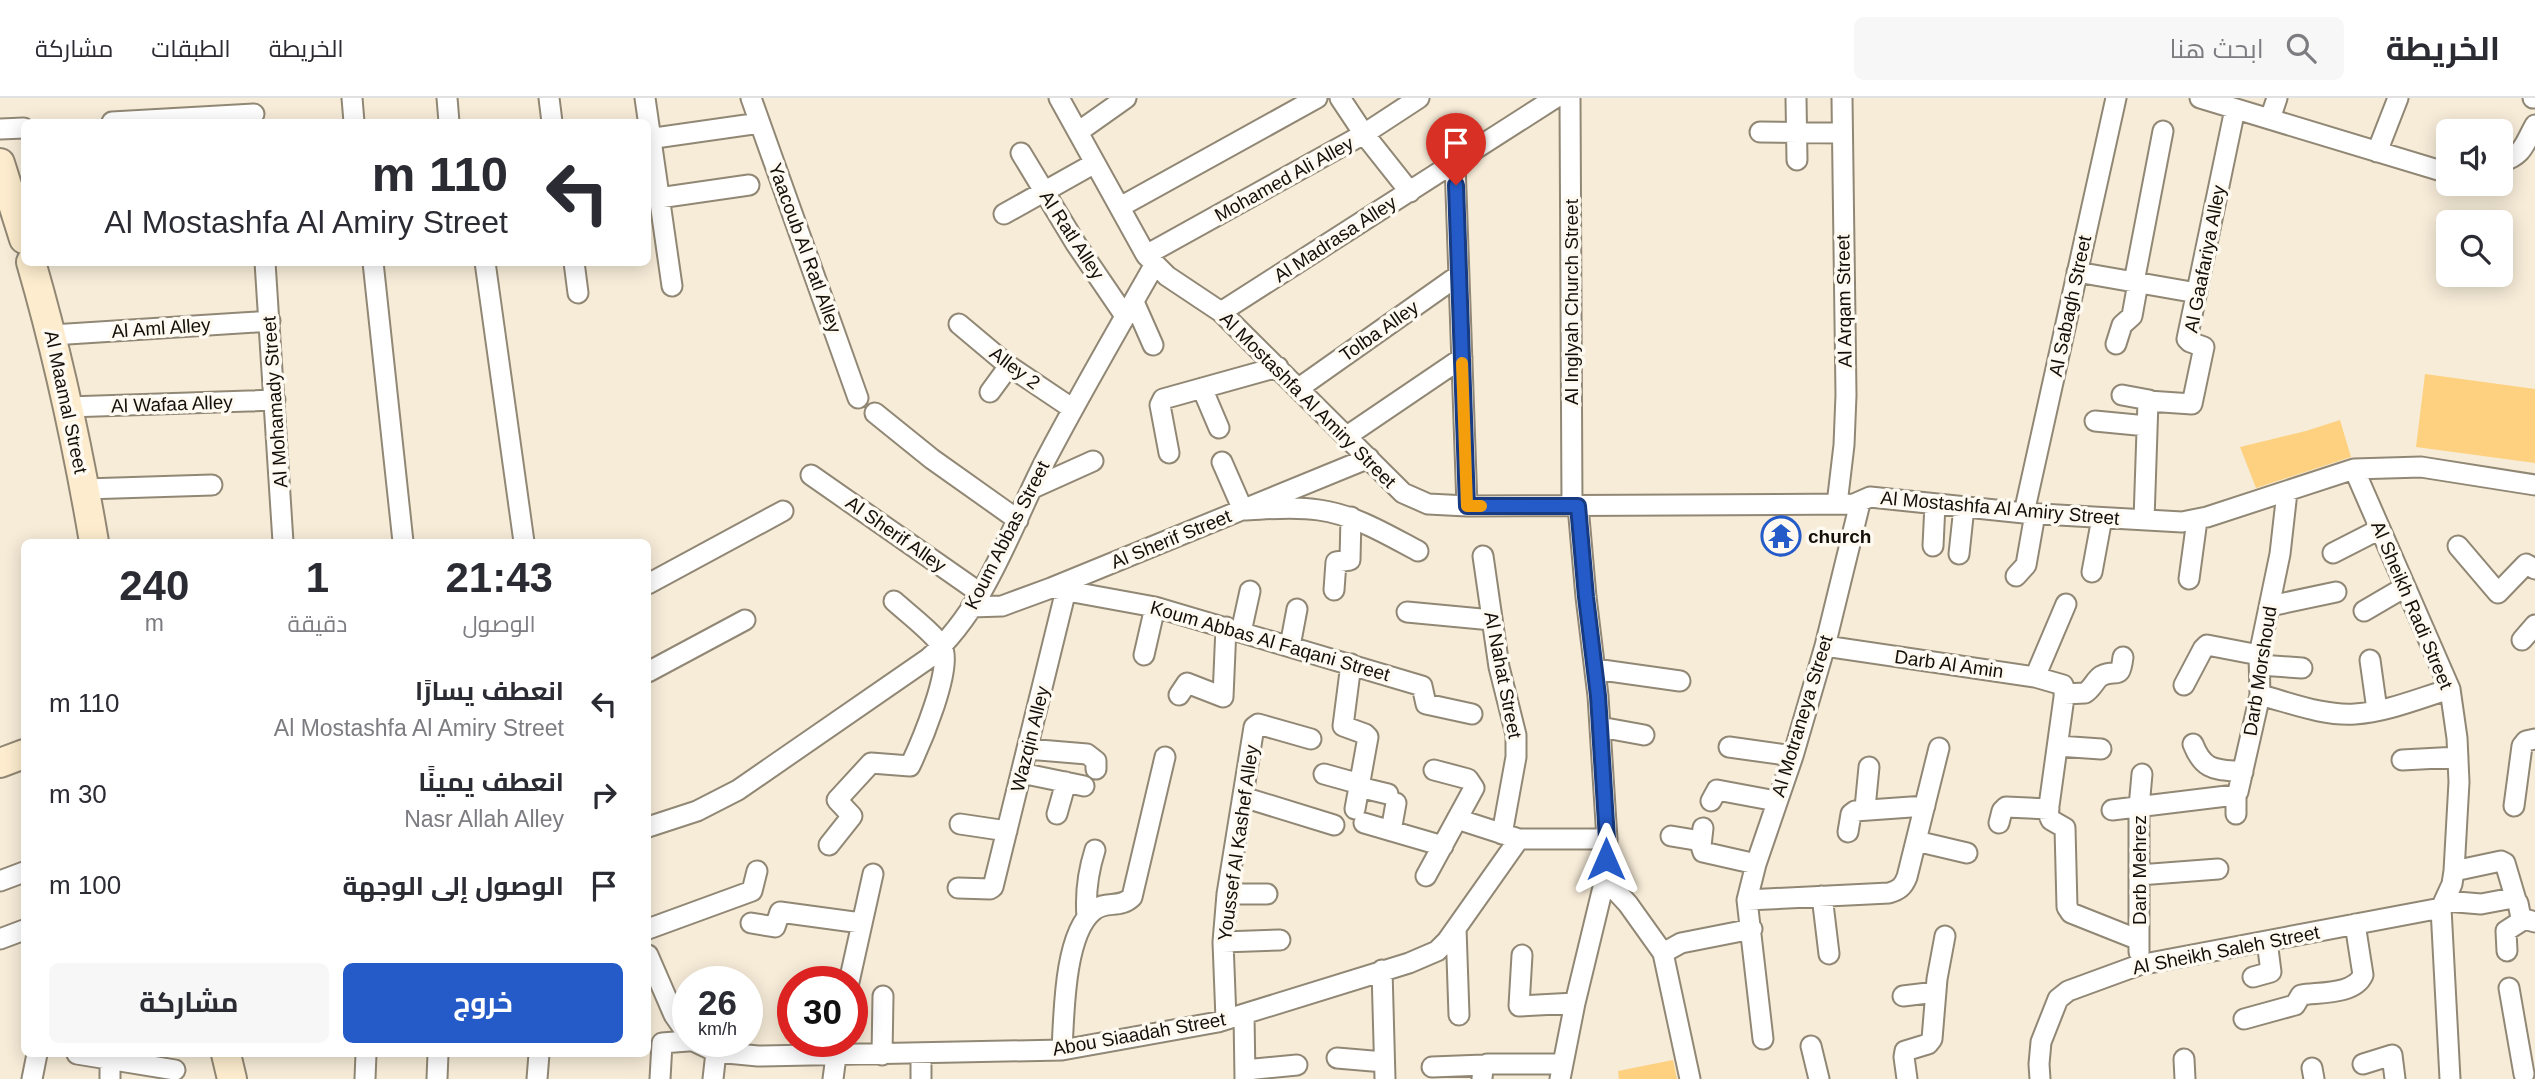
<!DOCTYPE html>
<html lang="ar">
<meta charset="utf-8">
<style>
:root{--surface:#fff;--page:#f7f7f7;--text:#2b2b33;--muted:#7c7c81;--line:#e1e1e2;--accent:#245bc8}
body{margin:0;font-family:Helvetica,Cairo,sans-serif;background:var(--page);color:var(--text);direction:rtl;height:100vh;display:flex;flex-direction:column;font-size:26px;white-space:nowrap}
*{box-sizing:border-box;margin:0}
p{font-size:23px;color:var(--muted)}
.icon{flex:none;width:38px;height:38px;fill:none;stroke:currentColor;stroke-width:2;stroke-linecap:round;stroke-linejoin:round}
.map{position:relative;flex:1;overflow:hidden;direction:ltr}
.panel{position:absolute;left:21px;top:441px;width:630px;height:518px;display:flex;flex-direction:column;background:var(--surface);border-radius:10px;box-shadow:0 4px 18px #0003;direction:rtl}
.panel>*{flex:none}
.banner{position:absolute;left:21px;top:21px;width:630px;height:147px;border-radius:10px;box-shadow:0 4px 18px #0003;direction:rtl;background:#fff;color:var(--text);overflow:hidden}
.tools{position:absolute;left:2436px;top:21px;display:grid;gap:14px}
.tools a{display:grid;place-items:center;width:77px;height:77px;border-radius:10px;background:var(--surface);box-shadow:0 4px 18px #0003;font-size:35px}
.speed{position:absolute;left:672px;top:868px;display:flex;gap:14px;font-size:35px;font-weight:700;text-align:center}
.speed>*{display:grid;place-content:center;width:91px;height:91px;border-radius:50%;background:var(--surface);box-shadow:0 4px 18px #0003;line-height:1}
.speed small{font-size:18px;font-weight:400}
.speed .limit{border:10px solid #d22;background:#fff;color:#111}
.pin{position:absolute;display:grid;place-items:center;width:60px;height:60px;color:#fff;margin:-72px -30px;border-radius:50% 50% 50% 0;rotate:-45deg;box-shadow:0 0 7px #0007}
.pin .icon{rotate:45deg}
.me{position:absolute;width:77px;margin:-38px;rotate:0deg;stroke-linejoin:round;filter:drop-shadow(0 0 5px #0008)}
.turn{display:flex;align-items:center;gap:24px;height:147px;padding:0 28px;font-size:32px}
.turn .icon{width:91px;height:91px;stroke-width:2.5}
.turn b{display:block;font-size:49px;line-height:60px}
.eta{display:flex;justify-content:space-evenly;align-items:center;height:119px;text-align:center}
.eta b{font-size:42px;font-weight:700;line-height:49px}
.button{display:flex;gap:14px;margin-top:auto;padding:14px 28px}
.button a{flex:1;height:80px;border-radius:10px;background:var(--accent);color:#fff;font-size:28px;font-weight:700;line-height:80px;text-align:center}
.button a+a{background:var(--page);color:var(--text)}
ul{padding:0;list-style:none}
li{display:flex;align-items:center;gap:21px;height:91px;padding:0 28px}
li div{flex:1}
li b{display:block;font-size:26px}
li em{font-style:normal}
header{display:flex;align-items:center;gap:42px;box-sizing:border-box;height:98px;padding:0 35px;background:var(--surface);border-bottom:2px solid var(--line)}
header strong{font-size:33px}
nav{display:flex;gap:38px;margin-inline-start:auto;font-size:24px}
.search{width:490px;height:63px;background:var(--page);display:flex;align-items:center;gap:18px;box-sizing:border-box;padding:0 24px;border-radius:10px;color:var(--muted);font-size:26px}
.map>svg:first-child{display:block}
.building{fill:#fdd180}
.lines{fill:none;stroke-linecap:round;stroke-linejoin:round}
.street-casing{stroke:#918775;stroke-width:23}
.secondary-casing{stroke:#918775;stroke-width:32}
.street{stroke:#fff;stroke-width:19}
.secondary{stroke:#fdedce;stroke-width:28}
.route-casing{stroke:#173b82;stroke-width:18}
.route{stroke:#245bc8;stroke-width:12}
.slow{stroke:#f59e0b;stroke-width:12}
.labels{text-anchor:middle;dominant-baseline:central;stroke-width:7;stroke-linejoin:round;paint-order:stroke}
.street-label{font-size:19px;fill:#141009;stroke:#fefaf2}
.poi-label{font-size:19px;font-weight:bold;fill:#141009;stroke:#fefaf2;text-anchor:start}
</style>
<header>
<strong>الخريطة</strong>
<div class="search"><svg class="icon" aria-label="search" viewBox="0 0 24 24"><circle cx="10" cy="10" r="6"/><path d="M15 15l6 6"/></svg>ابحث هنا</div>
<nav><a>الخريطة</a><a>الطبقات</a><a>مشاركة</a></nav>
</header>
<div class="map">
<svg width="2535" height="981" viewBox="0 0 2535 981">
<rect width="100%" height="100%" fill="#f7ecd8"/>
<!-- building -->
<path class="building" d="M2425 276 2535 291V365L2416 349Z
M2340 322 2351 359 2256 390 2240 349 2306 333Z
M1673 962 1677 981H1619L1618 973Z"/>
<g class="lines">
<!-- street casing -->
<g class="street-casing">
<path id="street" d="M352 0 354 24
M447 0 449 24
M549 0 552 24
M645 0 672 188
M751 0 858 300
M1059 0 1146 157 1167 178 1221 214 1403 395 1428 406 1467 408 1854 406 1870 399 2024 415 2182 424 2207 419 2354 371 2421 369 2535 387
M1340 0 1364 36 1410 94
M1570 0 1572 408
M1796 0 1797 62
M2200 0 2448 75
M2533 0H2535
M2270 21 2277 0
M112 24 254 16
M0 31 24 30
M1078 34 1126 0
M1760 34 1841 35
M648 41 760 25
M2377 54 2398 0
M1021 55 1076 146 1125 218
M2501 64C2524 57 2524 46 2535 27
M1455 65 1467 408
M659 100 749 87
M1120 109 1317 0
M1004 116 1095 65
M1146 157 1364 36 1419 0
M265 164 283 444
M373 164 403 444
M485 164 524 444
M574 164 578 195
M2077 174 2197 195
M2134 184 2163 33
M1134 204 1153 247
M1221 214 1555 0
M959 226 1009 268 1073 311
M52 237 270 223
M2116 246 2122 227 2132 218 2138 185
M1202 290 1219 330
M1299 290 1459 177
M990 294 1009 268
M2122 297 2149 302
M68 309 275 302
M875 315 932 361 1018 422
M2095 323 2147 328
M1347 338 1462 260
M1169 355 1160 307 1163 301 1278 269
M1222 364 1243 412C1268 411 1294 408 1319 412 1355 417 1386 436 1418 453
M2354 371 2450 591 2457 640 2459 684 2454 773 2452 786 2441 810 2450 981
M811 377 980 495
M1033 390 1093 363
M85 391 212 387
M1837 406 1844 347 1846 297 1842 0
M2024 415 2116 0
M2144 422 2148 303 2192 306 2204 249 2190 244 2187 241 2235 11
M1933 448 1935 406
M2458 448 2498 495 2526 466 2535 471
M2333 455 2380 431
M1959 456 1964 409
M1483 458 1499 569 1516 637V659L1502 736
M2092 474 2102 420
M2016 478 2026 467 2035 416
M2189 481 2197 422
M648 486 783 413
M1051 490 1155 509 1422 588 1426 606 1472 616
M1334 492 1336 464 1350 462 1351 419
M2270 508 2336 494
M971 509 1002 508 1051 490 1369 360
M2364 513 2405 489
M1407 514 1492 522
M1241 534 1250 493
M2522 542 2535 527
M1290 548 1297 511
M1825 548 2035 579 2063 587 2065 592 2048 715 2051 722 2065 730 2067 809 2071 815 2139 842
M1144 557 1155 509
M2370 562 2377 612
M1351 566 1343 628 1365 636 1368 639 1355 711
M2260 567 2302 570
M1595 571 1680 583
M648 574 745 522
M2035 579 2066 506
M2184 587 2203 551 2207 547 2259 557
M2064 596 2085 595C2092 591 2095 582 2101 578 2117 570 2120 584 2123 559
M1179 597 1187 585 1223 599 1226 529
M2260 597C2291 605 2323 618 2355 616 2387 614 2420 600 2450 591
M1600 629 1644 637
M2193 646C2204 674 2216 671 2243 674
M2058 648 2101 651
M1729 649 1793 658
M1027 651 1087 656 1096 663V671
M2402 662 2458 659
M1021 675 1084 688
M1324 676 1360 686
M1359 689 1388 696
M2236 696V716
M1243 699 1334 727
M1711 703 1717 692 1776 703
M2514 708 2522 648 2526 643 2535 641
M1865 710 1869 669
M2112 712 2235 697 2238 694 2260 597 2259 557 2280 456 2287 394
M1057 716 1066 684
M1457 721 1519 741H1607
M1364 725 1443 748
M1999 725 2002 713 2006 709 2049 711
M960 726 1007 733
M648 729 697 713 738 692 929 560C986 510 1011 429 1045 363 1080 296 1118 231 1155 166
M1703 730 1701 748 1703 754 1756 766
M1391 733 1396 705
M1848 734 1851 716 1855 713 1925 708
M1671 738 1701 743
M1916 743 1967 755
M829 747 852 718 837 702 871 665 910 668C920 647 954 568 942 549 935 536 906 514 894 503
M2454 773 2501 763 2505 765 2516 802
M2139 777 2218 771
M1426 778 1474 690 1468 681 1434 672
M1605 781 1628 806 1663 855 1690 981
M0 783 24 774
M958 790 990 791 993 789 1066 492
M1227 796H1267
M1822 798 1829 856
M1747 802 1889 795C1899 792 1903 789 1907 779L1939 650
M2445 803 2481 806 2513 800 2518 805 2521 820 2535 824
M1087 819C1085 795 1088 774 1095 752
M751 825 775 829 780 814 861 825
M1456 830 1459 917
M648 831 752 793 757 773
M0 841 24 832
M1223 844 1280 842
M2507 853 2506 833 2523 822
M2139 854V709L2142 676
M1663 855 1681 845 1752 831
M648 857 674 917 688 937
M1522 857 1519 908 1575 905
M1382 872 1385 981
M2253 879 2271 874 2267 843
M849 884 873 776
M2509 890 2524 976
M1903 898 1936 894
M1244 916 1245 981
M1226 921 1223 844 1227 796 1254 629 1258 626 1311 641
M2244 921 2295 907 2301 897C2319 894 2354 897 2363 877L2355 826
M1763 941 1747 802 1756 766 1793 658 1825 548 1860 405
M693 943 716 954 758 958 1062 952 1218 924 1409 865 1437 853 1447 843 1519 741
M1811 948 1819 981
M1062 952C1064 917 1064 837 1093 813 1105 802 1120 811 1132 799L1165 659
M77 956 175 972
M882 957 883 898
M1337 960 1384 964
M2184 961 2185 981
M2363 966 2392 957 2395 981
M1432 969 1484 967
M2312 970 2314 981
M1245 972 1297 967
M32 981 37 956
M110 981V961
M365 981 366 956
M437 981 438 956
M537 981 539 956
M660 981 662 945 688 943
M713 981 716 954
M833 981 838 943
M921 981V956
M1482 981 1483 969 1487 966H1563
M1560 981 1575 905 1605 781 1607 741 1598 598 1586 499 1578 408
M1907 981 1904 959 1905 953 1928 946 1932 941 1937 881 1945 838
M2040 981 2039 966 2041 944 2058 901 2068 893 2139 867 2441 810"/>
</g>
<!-- secondary casing -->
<g class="secondary-casing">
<path id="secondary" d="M0 65 24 141
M31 164C58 257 78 350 94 444
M0 665 24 656
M226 956 232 981"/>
</g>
<!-- street -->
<use href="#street" class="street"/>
<!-- secondary -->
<use href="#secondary" class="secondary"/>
</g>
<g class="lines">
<!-- route casing -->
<g class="route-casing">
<path id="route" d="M1456 87 1467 408H1578L1586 499 1598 598 1607 741 1606 761"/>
</g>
<!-- route -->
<use href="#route" class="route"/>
<!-- slow -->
<path class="slow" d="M1462 265 1467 408H1481"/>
</g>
<!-- icons -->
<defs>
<g id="temple-ring" transform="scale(2.0125)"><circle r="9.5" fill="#fefaf2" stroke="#245bc8" stroke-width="1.5"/><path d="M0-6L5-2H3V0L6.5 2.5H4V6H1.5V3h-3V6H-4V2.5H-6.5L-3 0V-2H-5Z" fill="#245bc8"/></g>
</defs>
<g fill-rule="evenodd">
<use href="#temple-ring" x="1781" y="438"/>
</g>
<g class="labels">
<!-- street labels -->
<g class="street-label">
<text transform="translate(1284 81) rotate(-29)">Mohamed Ali Alley</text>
<text transform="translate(1072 137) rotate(57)">Al Ratl Alley</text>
<text transform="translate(1335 141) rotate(-33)">Al Madrasa Alley</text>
<text transform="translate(805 150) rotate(70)">Yaacoub Al Ratl Alley</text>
<text transform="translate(2205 161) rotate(-79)">Al Gaafariya Alley</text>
<text transform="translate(1844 203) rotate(-91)">Al Arqam Street</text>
<text transform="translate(1571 204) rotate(-90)">Al Inglyah Church Street</text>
<text transform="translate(2070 208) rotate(-78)">Al Sabagh Street</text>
<text transform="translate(161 230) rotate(-4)">Al Aml Alley</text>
<text transform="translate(1379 233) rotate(-35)">Tolba Alley</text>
<text transform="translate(1015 270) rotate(37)">Alley 2</text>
<text transform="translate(1308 302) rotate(45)">Al Mostashfa Al Amiry Street</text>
<text transform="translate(66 304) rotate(78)">Al Maamal Street</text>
<text transform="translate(275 304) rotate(-94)">Al Mohamady Street</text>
<text transform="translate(172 306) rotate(-2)">Al Wafaa Alley</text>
<text transform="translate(2000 410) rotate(5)">Al Mostashfa Al Amiry Street</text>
<text transform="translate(896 436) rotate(35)">Al Sherif Alley</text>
<text transform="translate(1007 437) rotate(-63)">Koum Abbas Street</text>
<text transform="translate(1171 441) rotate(-22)">Al Sherif Street</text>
<text transform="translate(2412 507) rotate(67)">Al Sheikh Radi Street</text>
<text transform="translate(1270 543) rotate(16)">Koum Abbas Al Faqani Street</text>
<text transform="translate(1949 566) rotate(8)">Darb Al Amin</text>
<text transform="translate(2260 573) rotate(-81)">Darb Morshoud</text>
<text transform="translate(1503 577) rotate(79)">Al Nahat Street</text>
<text transform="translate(1802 618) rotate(-73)">Al Motraneya Street</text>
<text transform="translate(1030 641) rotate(-76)">Wazqin Alley</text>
<text transform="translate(1238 745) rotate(-82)">Youssef Al Kashef Alley</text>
<text transform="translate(2139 772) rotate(-90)">Darb Mehrez</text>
<text transform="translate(2226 852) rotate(-11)">Al Sheikh Saleh Street</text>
<text transform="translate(1139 936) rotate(-10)">Abou Siaadah Street</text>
</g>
<!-- poi labels -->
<g class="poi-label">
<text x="1808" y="438">church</text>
</g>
</g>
</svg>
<div class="tools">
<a><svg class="icon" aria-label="sound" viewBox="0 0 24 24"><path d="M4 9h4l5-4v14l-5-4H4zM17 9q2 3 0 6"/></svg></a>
<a><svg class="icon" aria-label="search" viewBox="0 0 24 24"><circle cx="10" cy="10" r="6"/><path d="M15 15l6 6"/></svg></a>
</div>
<div class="speed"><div>26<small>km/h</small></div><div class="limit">30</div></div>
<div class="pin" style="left:1456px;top:87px;background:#d93025"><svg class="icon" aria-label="arrive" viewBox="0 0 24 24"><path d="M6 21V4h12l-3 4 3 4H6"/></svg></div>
<svg class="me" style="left:1606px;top:761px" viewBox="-20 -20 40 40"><path d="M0-17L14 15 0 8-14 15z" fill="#245bc8" stroke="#fff" stroke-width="4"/></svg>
<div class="banner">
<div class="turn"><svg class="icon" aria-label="left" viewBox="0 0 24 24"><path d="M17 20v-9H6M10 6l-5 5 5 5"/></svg><div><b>110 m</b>Al Mostashfa Al Amiry Street</div></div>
</div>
<section class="panel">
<div class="eta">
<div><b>21:43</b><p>الوصول</p></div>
<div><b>1</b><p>دقيقة</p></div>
<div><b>240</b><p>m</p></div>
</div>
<ul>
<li><svg class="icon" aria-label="left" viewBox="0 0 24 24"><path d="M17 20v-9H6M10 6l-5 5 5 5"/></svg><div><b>انعطف يسارًا</b><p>Al Mostashfa Al Amiry Street</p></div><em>110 m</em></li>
<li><svg class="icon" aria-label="right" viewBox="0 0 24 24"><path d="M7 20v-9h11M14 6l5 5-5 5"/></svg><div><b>انعطف يمينًا</b><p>Nasr Allah Alley</p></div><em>30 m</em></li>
<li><svg class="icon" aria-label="arrive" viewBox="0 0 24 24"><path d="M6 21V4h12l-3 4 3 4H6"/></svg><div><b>الوصول إلى الوجهة</b></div><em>100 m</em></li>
</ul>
<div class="button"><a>خروج</a><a>مشاركة</a></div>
</section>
</div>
